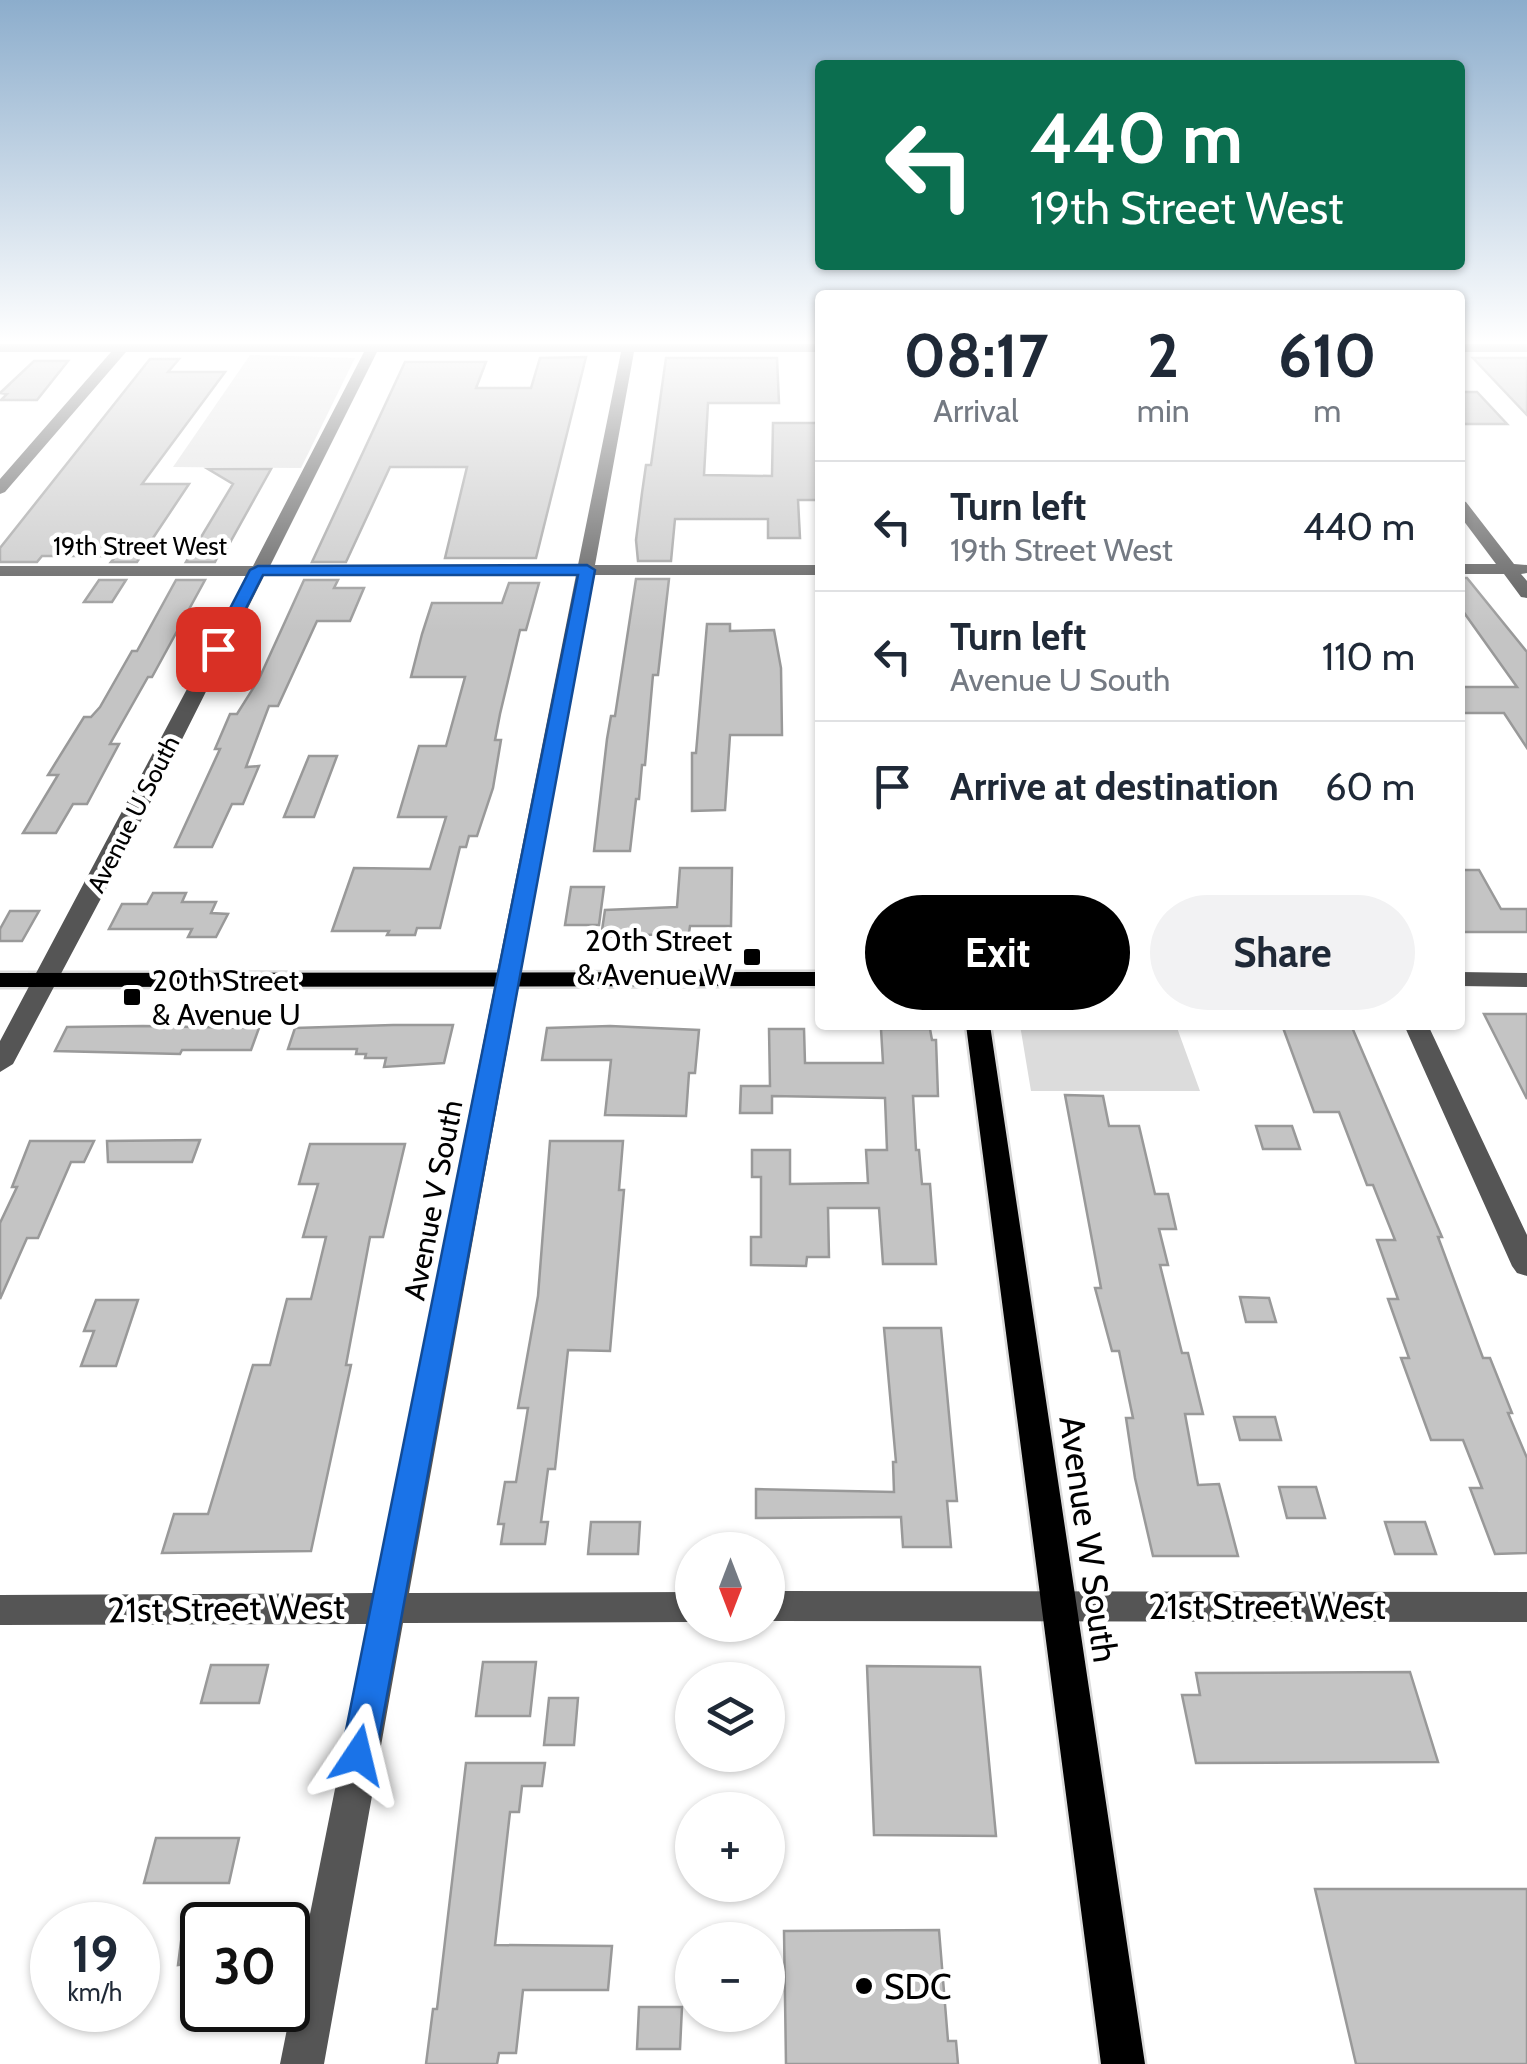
<!DOCTYPE html>
<meta charset="utf-8">
<style>
:root{--surface:#fff;--page:#f2f2f3;--text:#1f2937;--muted:#747a83;--line:#e0e1e3;--accent:#000}
body{margin:0;font-family:Cabin,sans-serif;background:var(--page);color:var(--text);height:100vh;display:flex;flex-direction:column;font-size:38px;white-space:nowrap}
*{box-sizing:border-box;margin:0}
p{font-size:32px;color:var(--muted)}
.icon{flex:none;width:55px;height:55px;fill:none;stroke:currentColor;stroke-width:2;stroke-linecap:round;stroke-linejoin:round}
.map{position:relative;flex:1;overflow:hidden}
.sheet{position:absolute;left:815px;top:290px;width:650px;height:740px;display:flex;flex-direction:column;background:var(--surface);border-radius:10px;box-shadow:0 2px 8px #0004}
.sheet>*{flex:none}
.banner{position:absolute;left:815px;top:60px;width:650px;height:210px;border-radius:10px;box-shadow:0 2px 8px #0004;background:#0b6e4f;color:#fff;overflow:hidden}
.needle{width:65px;rotate:180deg}
.controls{position:absolute;left:675px;top:1532px;display:grid;gap:20px}
.controls a{display:grid;place-items:center;width:110px;height:110px;border-radius:50%;background:var(--surface);box-shadow:0 2px 8px #0004;font-size:50px}
.speed{position:absolute;left:30px;top:1902px;display:flex;gap:20px;font-size:50px;font-weight:700;text-align:center}
.speed>*{display:grid;place-content:center;width:130px;height:130px;border-radius:50%;background:var(--surface);box-shadow:0 2px 8px #0004;line-height:1}
.speed small{font-size:25px;font-weight:400}
.speed .limit{border:5px solid #111;border-radius:15px;background:#fff;color:#111}
.pin{position:absolute;display:grid;place-items:center;width:85px;height:85px;color:#fff;margin:-42px;border-radius:20px;box-shadow:0 5px 15px #0006}
.me{position:absolute;width:110px;margin:-55px;rotate:10deg;stroke-linejoin:round;filter:drop-shadow(0 0 8px #0008)}
.turn{display:flex;align-items:center;gap:35px;height:210px;padding:0 50px;font-size:45px}
.turn .icon{width:130px;height:130px;stroke-width:2.5}
.turn b{display:block;font-size:70px;line-height:85px}
.eta{display:flex;justify-content:space-evenly;align-items:center;height:170px;text-align:center}
.eta b{font-size:60px;font-weight:700;line-height:70px}
.action{display:flex;gap:20px;margin-top:auto;padding:20px 50px}
.action a{flex:1;height:115px;border-radius:60px;background:var(--accent);color:#fff;font-size:40px;font-weight:700;line-height:115px;text-align:center}
.action a+a{background:var(--page);color:var(--text)}
ul{padding:0;list-style:none}
li{display:flex;align-items:center;gap:30px;height:130px;padding:0 50px;border-top:2px solid var(--line)}
li div{flex:1}
li b{display:block;font-size:38px}
li em{font-style:normal}
.map>svg:first-child{display:block}
.green{fill:#dcdcdc}
.building{fill:#c4c4c4;stroke:#999;stroke-width:2.5}
.lines{fill:none;stroke-linecap:round;stroke-linejoin:round}
.major-casing{stroke:#dbdbdb;stroke-width:5}
.minor{fill:#555;fill-rule:evenodd}
.major{fill:#000;fill-rule:evenodd}
.route{fill:#1a73e8;stroke:#114b97;stroke-width:2.5}
.poi-dot{fill:#000;stroke:#fff;stroke-width:4}
.labels{text-anchor:middle;dominant-baseline:central;stroke-width:9;stroke-linejoin:round;paint-order:stroke}
.far-street-label{font-size:25px;fill:#000;stroke:#fff}
.poi-label{font-size:30px;fill:#000;stroke:#fff;text-anchor:end}
.street-label{font-size:30px;fill:#000;stroke:#fff}
.near-street-label{font-size:35px;fill:#000;stroke:#fff}
.near-poi-label{font-size:35px;fill:#000;stroke:#fff;text-anchor:start}
</style>
<div class="map">
<svg width="1527" height="2064" viewBox="0 0 1527 2064">
<rect width="100%" height="100%" fill="#fff"/>
<!-- green -->
<path class="green" d="M250 355 355 358 301 468 173 467Z
M1020 1025H1176L1200 1091H1031Z"/>
<!-- building -->
<path class="building" d="M586 357 536 558H445L467 467H390L346 562H312L405 362H486L476 388H531L540 358Z
M666 358H777L779 403H708L704 475 772 476 773 423H820V500H798L800 538H768V519H675L671 561H638L636 540 642 493 646 465H651Z
M1473 358H1527V415Z
M150 359H179L168 372H225L142 484H189L137 562H111L116 556H42L37 562H0V548Z
M34 361H68L37 400H1L7 394 0 393Z
M1460 392H1477L1507 424H1460Z
M208 469H271L227 548H222L215 562H186L233 484Z
M1460 578H1467L1527 652V748L1504 713H1460V687H1517L1460 607Z
M636 579H669L658 675H653L645 765H642L639 799H636L630 851H594L607 739 611 716H615Z
M99 580H126L112 602H84Z
M176 580H205L152 677H148L110 744H119L87 804H73L56 833H23L58 775H48L84 717H91L100 707 132 651H137Z
M304 580H338L334 588H364L350 621H317L278 706H269L246 767 259 766 243 804H232L212 847H175L220 749H215L230 714H237L259 679Z
M509 583H539L526 630H520L500 714 495 740H501L493 788 477 836H469L466 847H460L440 928H417L415 935H387L389 931H332L354 868 430 869 446 817H398L419 746H446L465 677H411L422 634 432 603H502Z
M707 624H730V631L774 630 781 668 782 735H730L725 810 692 811V753H696Z
M309 756H337L314 817H284Z
M680 868H732L731 926H690L689 933 601 937 605 910 677 907Z
M1460 870H1479L1501 909H1527V932H1460Z
M571 887H604L599 925H565Z
M153 893H186L182 902H216L211 913 228 914 216 937H188L192 929H109L122 904H147Z
M10 911H39L22 941H0V929Z
M1484 1014H1527V1099Z
M393 1025H453L444 1063 384 1067 386 1058H365L366 1054H356L357 1049H288L295 1028Z
M1282 1025H1351L1442 1237H1438L1483 1358H1490L1512 1413H1508L1527 1458V1553L1495 1554 1470 1488H1482L1463 1440H1431L1401 1358H1409L1388 1299H1398L1377 1240H1395L1373 1185H1367L1339 1112H1314Z
M610 1026 699 1030 695 1073H689L686 1116 605 1115 611 1060H542L547 1028Z
M67 1027 143 1026 259 1028 251 1050H182L180 1054 55 1051Z
M769 1029H804L805 1063H883L881 1029H930L932 1040H936L938 1096H913L916 1150H919L922 1184H930L936 1264H883L879 1208H828L829 1257H807L806 1266 751 1265V1237H761V1177H752V1150H790V1184L868 1183 866 1150H887L885 1098 772 1096V1113H740L741 1086H770Z
M1065 1095 1103 1096 1109 1126H1139L1155 1194H1168L1176 1229H1159L1168 1265H1160L1182 1353H1188L1203 1414H1185L1198 1485 1219 1484 1238 1556H1153L1135 1478 1126 1418H1133L1119 1351H1112L1095 1288H1101Z
M1256 1126H1292L1300 1149H1263Z
M200 1140 192 1162H108L107 1141Z
M30 1141H94L84 1162H71L38 1238H27L0 1299V1223L17 1187H12Z
M550 1141H623L619 1190H624L610 1351 568 1350 555 1469H548L541 1522H548L545 1544H501L504 1524H498L505 1482H516L528 1408H518L538 1296Z
M310 1144H405L383 1237H370L346 1365H351L311 1551 162 1553 174 1514H208L253 1365H270L287 1299H311L326 1237H303L318 1184H299Z
M1240 1297 1269 1298 1276 1322H1246Z
M96 1300H138L116 1366H81L94 1331H84Z
M884 1328H941L957 1501H947L951 1547H903L901 1517 756 1518V1489L894 1492 893 1462H896Z
M1234 1417H1275L1281 1440H1240Z
M1279 1487H1316L1325 1518H1287Z
M591 1522H640L638 1554H588Z
M1385 1522H1425L1436 1554H1395Z
M483 1662H536L530 1716H476Z
M211 1665H268L259 1703H201Z
M867 1666 980 1667 996 1836 874 1835Z
M1410 1672 1438 1762 1196 1763 1182 1695H1200L1196 1673Z
M549 1698H578L574 1745H544Z
M466 1763H545L542 1786H522L519 1812H510L495 1945 612 1946 608 1990H523L516 2053H499L497 2064H426L433 2009H437Z
M156 1838H239L229 1883H144Z
M1315 1889H1527V2064H1356Z
M939 1930 948 2041H956L958 2064H786L784 1931Z
M202 1932V1962L178 1965 182 1934Z
M639 2007H682L680 2049H637Z"/>
<g class="lines">
<!-- major casing -->
<g class="major-casing">
<path id="major" d="M820 972V986L0 987V973Z
M966 1025H990L1145 2064H1101Z"/>
</g>
<!-- minor -->
<path class="minor" d="M0 344H820V352H634L595 565H820V575H593L409 1593 692 1592V1622L403 1623 324 2064H280L368 1624 0 1625V1595L374 1593 576 575 264 576 124 855 13 1064 0 1072V1041L247 576H0V566H253L364 352H126L5 492 0 494V479L111 352H0ZM377 352H621L578 565 270 566Z
M1460 344H1527V352H1460Z
M1460 500 1466 502 1514 564 1527 565V573L1521 574 1527 581V598L1521 597 1504 574H1460V564H1496L1460 516Z
M1460 972 1527 973V987L1460 986Z
M1404 1025H1428L1527 1235V1276L1517 1273 1512 1266Z
M768 1591 1527 1592V1622L768 1621Z"/>
<!-- major -->
<use href="#major" class="major"/>
</g>
<!-- sky -->
<linearGradient id="sky" x2="0" y2="1"><stop stop-color="#8cadcc"/><stop offset="0.54" stop-color="#fff"/><stop offset="1" stop-color="#fff" stop-opacity="0"/></linearGradient>
<rect width="1527" height="632" fill="url(#sky)"/>
<!-- route -->
<path class="route" d="M587 565 595 570 376 1755 371 1766 358 1771 346 1766 341 1755 578 575H263L223 653 209 649 250 570 258 566Z"/>
<!-- markers -->
<g class="poi-dot">
<rect x="742" y="947" width="20" height="20" rx="5"/>
<rect x="122" y="987" width="20" height="20" rx="5"/>
<circle cx="864" cy="1986" r="10"/>
</g>
<g class="labels">
<!-- far-street labels -->
<g class="far-street-label">
<text x="140" y="546">19th Street West</text>
<text transform="translate(133 814) rotate(-63)">Avenue U South</text>
</g>
<!-- poi labels -->
<g class="poi-label">
<text x="732" y="940">20th Street<tspan x="732" dy="34">&amp; Avenue W</tspan></text>
<text x="152" y="980" text-anchor="start">20th Street<tspan x="152" dy="34">&amp; Avenue U</tspan></text>
</g>
<!-- street labels -->
<g class="street-label">
<text transform="translate(433 1200) rotate(-79)">Avenue V South</text>
</g>
<!-- near-street labels -->
<g class="near-street-label">
<text transform="translate(1089 1539) rotate(82)">Avenue W South</text>
<text x="1267" y="1606">21st Street West</text>
<text transform="translate(226 1608) rotate(-1)">21st Street West</text>
</g>
<!-- near-poi labels -->
<g class="near-poi-label">
<text x="884" y="1986">SDC</text>
</g>
</g>
</svg>
<div class="controls">
<a><svg class="needle" viewBox="-14 -14 28 28"><path d="M0-13l5 13h-10z" fill="#e53935"/><path d="M0 13l5-13h-10z" fill="#747a83"/></svg></a>
<a><svg class="icon" aria-label="layers" viewBox="0 0 24 24"><path d="M12 4l9 5-9 5-9-5zM3 14l9 5 9-5"/></svg></a>
<a>+</a>
<a>−</a>
</div>
<div class="speed"><div>19<small>km/h</small></div><div class="limit">30</div></div>
<div class="pin" style="left:218px;top:649px;background:#d93025"><svg class="icon" aria-label="arrive" viewBox="0 0 24 24"><path d="M6 21V4h12l-3 4 3 4H6"/></svg></div>
<svg class="me" style="left:358px;top:1755px" viewBox="-20 -20 40 40"><path d="M0-17L14 15 0 8-14 15z" fill="#1a73e8" stroke="#fff" stroke-width="4"/></svg>
<div class="banner">
<div class="turn"><svg class="icon" aria-label="left" viewBox="0 0 24 24"><path d="M17 20v-9H6M10 6l-5 5 5 5"/></svg><div><b>440 m</b>19th Street West</div></div>
</div>
<section class="sheet">
<div class="eta">
<div><b>08:17</b><p>Arrival</p></div>
<div><b>2</b><p>min</p></div>
<div><b>610</b><p>m</p></div>
</div>
<ul>
<li><svg class="icon" aria-label="left" viewBox="0 0 24 24"><path d="M17 20v-9H6M10 6l-5 5 5 5"/></svg><div><b>Turn left</b><p>19th Street West</p></div><em>440 m</em></li>
<li><svg class="icon" aria-label="left" viewBox="0 0 24 24"><path d="M17 20v-9H6M10 6l-5 5 5 5"/></svg><div><b>Turn left</b><p>Avenue U South</p></div><em>110 m</em></li>
<li><svg class="icon" aria-label="arrive" viewBox="0 0 24 24"><path d="M6 21V4h12l-3 4 3 4H6"/></svg><div><b>Arrive at destination</b></div><em>60 m</em></li>
</ul>
<div class="action"><a>Exit</a><a>Share</a></div>
</section>
</div>
